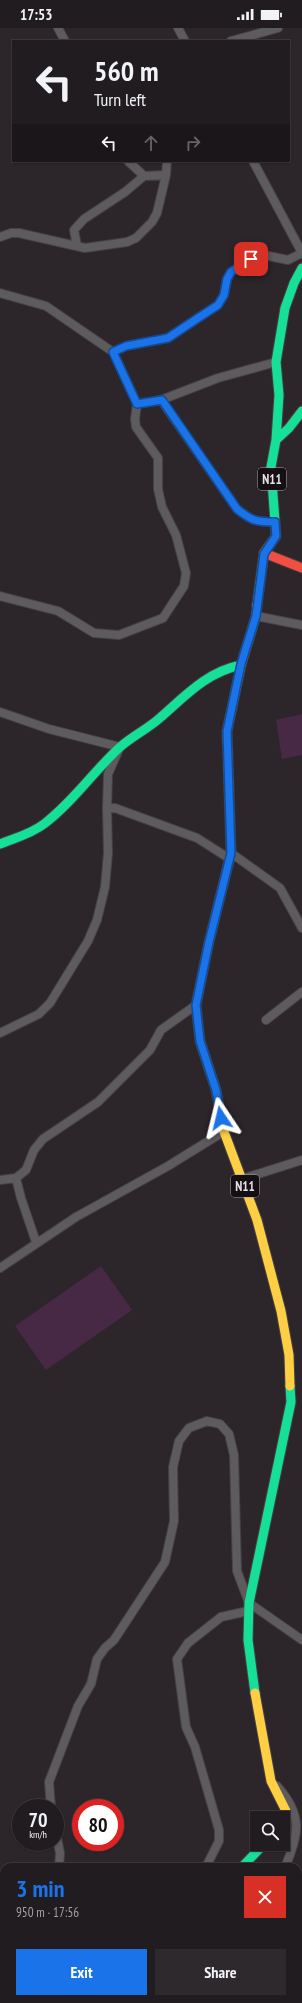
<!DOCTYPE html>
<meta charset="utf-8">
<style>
:root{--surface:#211c20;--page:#2d292d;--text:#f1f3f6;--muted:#a2a1a5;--line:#3e3a3e;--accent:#1a73e8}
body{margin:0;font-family:"PT Sans Narrow",sans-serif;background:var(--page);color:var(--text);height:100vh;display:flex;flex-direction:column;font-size:15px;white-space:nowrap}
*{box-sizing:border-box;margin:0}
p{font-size:13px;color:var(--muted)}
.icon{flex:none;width:22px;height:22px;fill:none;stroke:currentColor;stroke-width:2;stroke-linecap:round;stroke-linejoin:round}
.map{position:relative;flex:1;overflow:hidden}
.drawer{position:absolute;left:0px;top:1835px;width:302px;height:140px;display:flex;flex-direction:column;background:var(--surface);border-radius:12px 12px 0 0;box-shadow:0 1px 3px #0004,0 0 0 1px var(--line)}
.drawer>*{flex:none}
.banner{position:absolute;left:12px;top:12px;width:278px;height:122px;border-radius:0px;box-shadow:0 1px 3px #0004,0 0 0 1px var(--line);background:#211c20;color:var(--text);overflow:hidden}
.tools{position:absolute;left:250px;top:1783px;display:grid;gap:8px}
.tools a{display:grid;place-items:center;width:40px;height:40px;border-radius:0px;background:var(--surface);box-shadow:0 1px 3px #0004,0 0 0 1px var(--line);font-size:20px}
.speed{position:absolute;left:12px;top:1771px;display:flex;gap:8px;font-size:20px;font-weight:700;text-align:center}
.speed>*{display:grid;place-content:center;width:52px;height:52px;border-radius:50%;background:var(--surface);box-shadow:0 1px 3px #0004,0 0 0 1px var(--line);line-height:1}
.speed small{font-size:10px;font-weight:400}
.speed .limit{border:6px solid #d22;background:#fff;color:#111}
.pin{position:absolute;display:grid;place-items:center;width:34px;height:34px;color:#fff;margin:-17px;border-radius:8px;box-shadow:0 2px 6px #0006}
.me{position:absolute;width:44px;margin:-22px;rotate:350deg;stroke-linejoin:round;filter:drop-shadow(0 0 3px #0008)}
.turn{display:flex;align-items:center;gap:14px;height:84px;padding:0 16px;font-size:18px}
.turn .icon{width:52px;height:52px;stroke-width:2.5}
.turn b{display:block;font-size:28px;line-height:34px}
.lanes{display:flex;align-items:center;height:38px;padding:0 16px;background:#0003;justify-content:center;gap:20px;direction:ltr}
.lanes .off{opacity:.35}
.round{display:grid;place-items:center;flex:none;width:42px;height:42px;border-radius:0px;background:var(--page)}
.overview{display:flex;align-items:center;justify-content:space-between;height:68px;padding:0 16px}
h1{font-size:24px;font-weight:800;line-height:30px;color:var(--accent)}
.button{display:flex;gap:8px;margin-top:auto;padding:8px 16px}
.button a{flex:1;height:46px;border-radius:0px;background:var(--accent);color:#fff;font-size:16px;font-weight:800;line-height:46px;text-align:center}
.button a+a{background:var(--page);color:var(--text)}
.status{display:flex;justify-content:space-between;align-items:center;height:28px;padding:0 20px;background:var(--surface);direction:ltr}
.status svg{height:11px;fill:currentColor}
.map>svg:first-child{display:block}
.green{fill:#472845}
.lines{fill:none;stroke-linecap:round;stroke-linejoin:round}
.street-casing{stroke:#464146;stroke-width:10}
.fast-casing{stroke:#464146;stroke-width:11}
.slow-casing{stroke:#464146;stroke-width:11}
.jam-casing{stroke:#464146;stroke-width:11}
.street{stroke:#5e5b5e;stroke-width:8}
.fast{stroke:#16e098;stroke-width:9}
.slow{stroke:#ffcf43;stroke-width:9}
.jam{stroke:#f24e42;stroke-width:9}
.route-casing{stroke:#114b97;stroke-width:10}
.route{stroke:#1a73e8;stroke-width:7}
.labels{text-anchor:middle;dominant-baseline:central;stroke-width:4;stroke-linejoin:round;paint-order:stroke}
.shield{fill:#130f13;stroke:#a7a1a6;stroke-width:1}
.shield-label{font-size:13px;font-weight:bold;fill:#e6dfe5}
</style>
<div class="status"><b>17:53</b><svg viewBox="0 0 49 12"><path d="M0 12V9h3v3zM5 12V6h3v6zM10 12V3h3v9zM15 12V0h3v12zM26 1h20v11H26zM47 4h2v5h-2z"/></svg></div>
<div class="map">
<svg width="302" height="1975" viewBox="0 0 302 1975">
<rect width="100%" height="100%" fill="#2c262b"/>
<!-- green -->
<path class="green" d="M302 686V727L282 731 276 692Z
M101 1238 132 1282 46 1342 15 1298Z"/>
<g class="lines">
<!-- street casing -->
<g class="street-casing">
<path id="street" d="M58 0 65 13
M178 0 185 13
M231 13 278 0
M128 133 144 148 166 147
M0 209 11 205H19L85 220 127 214 136 210 152 194 157 185 166 147 167 133
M77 218 74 202 84 191 125 164 144 148
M0 265 46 278 113 324 137 376 135 391 136 399 158 430V461L162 479 176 507 186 545 184 558 163 590 119 607 94 605 58 583 0 568
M113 324 126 318 168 310 198 290 218 277 224 267 227 251 231 244 259 226 288 232 302 225 253 133
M161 372 237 481C252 493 256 494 275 494
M137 376 161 372 218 350 276 334
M256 588 302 597
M0 684 49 701 120 719 108 746 107 781 108 825 105 859 97 892 88 913 50 975 39 986 0 1005
M107 781 115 780 197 810 230 831
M231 825 280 860 302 900
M266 992 302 964
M16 1150 21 1170 36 1214
M242 1151 302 1132
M0 1152 16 1150 26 1142 34 1122 43 1111 98 1074 150 1022 161 1002 196 977
M0 1240 76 1189 168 1138 223 1104
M277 1758C302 1786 300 1805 285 1839
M51 1780 49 1754 78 1678 91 1656 97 1631 105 1620 114 1612 165 1534 174 1493 173 1439 179 1413 189 1400 207 1393 220 1396 229 1406 234 1427 237 1543 249 1575 302 1612
M55 1800 60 1825 59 1839
M206 1839 219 1813V1802L195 1719 186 1699 177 1631 188 1615 221 1589 248 1583
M298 1888 302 1889
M0 1958 4 1952
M150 1975 151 1971"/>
</g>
<!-- fast casing -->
<g class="fast-casing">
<path id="fast" d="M276 412 279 367 276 334 285 280 294 255 302 240
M257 577 264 525 276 508 271 439 276 412 289 400 302 383
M0 816C15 810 31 806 44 796 73 774 93 744 119 720 132 708 148 701 161 689 186 667 207 644 241 637
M223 1101 216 1062 200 1013 196 977 209 914 231 825 229 763
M255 1665 248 1612 249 1575 291 1374 290 1358
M242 1839 264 1816"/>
</g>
<!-- slow casing -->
<g class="slow-casing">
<path id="slow" d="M229 763 227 703 241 637 256 588 257 577
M223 1101 257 1192 281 1283 289 1327 290 1358
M255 1665 271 1753 286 1783 282 1790
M177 1971V1975"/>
</g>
<!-- jam casing -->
<g class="jam-casing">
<path id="jam" d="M264 525 302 540"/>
</g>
<!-- street -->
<use href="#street" class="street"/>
<!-- fast -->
<use href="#fast" class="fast"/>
<!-- slow -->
<use href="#slow" class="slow"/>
<!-- jam -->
<use href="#jam" class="jam"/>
</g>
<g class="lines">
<!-- route casing -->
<g class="route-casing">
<path id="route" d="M221 1090 216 1062 200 1013 196 977 209 914 231 825 227 703 241 636 256 588 264 526 276 508 275 494C256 494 252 493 237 481L162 372 137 376 113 324 126 318 168 310 198 290 218 277 224 267 227 251 231 244 251 231"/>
</g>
<!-- route -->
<use href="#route" class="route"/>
</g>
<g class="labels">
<!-- shield labels -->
<g class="shield">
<rect x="258" y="440" width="28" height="22" rx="3"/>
<rect x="231" y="1147" width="28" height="22" rx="3"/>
</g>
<g class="shield-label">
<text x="272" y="451">N11</text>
<text x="245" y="1158">N11</text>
</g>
</g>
</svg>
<div class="tools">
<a><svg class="icon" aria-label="search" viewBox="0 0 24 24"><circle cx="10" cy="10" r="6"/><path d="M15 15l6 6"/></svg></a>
</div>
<div class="speed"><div>70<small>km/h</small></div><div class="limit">80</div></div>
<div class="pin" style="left:251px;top:231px;background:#d93025"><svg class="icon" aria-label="arrive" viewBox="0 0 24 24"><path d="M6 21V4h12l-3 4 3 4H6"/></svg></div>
<svg class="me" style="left:221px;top:1090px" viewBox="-20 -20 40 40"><path d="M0-17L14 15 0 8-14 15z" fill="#1a73e8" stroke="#fff" stroke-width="4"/></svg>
<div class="banner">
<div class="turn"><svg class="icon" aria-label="left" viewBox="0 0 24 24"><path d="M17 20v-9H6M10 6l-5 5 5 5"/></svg><div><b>560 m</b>Turn left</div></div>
<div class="lanes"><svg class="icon" aria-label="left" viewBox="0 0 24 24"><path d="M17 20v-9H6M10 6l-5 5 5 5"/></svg><svg class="icon off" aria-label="ahead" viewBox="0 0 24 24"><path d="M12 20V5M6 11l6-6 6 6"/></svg><svg class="icon off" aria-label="right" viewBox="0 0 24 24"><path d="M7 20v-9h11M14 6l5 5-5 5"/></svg></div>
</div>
<section class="drawer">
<div class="overview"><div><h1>3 min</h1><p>950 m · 17:56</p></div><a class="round" style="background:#d93025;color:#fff"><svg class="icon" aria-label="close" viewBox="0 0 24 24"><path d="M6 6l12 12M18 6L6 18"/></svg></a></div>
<div class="button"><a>Exit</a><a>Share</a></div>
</section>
</div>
